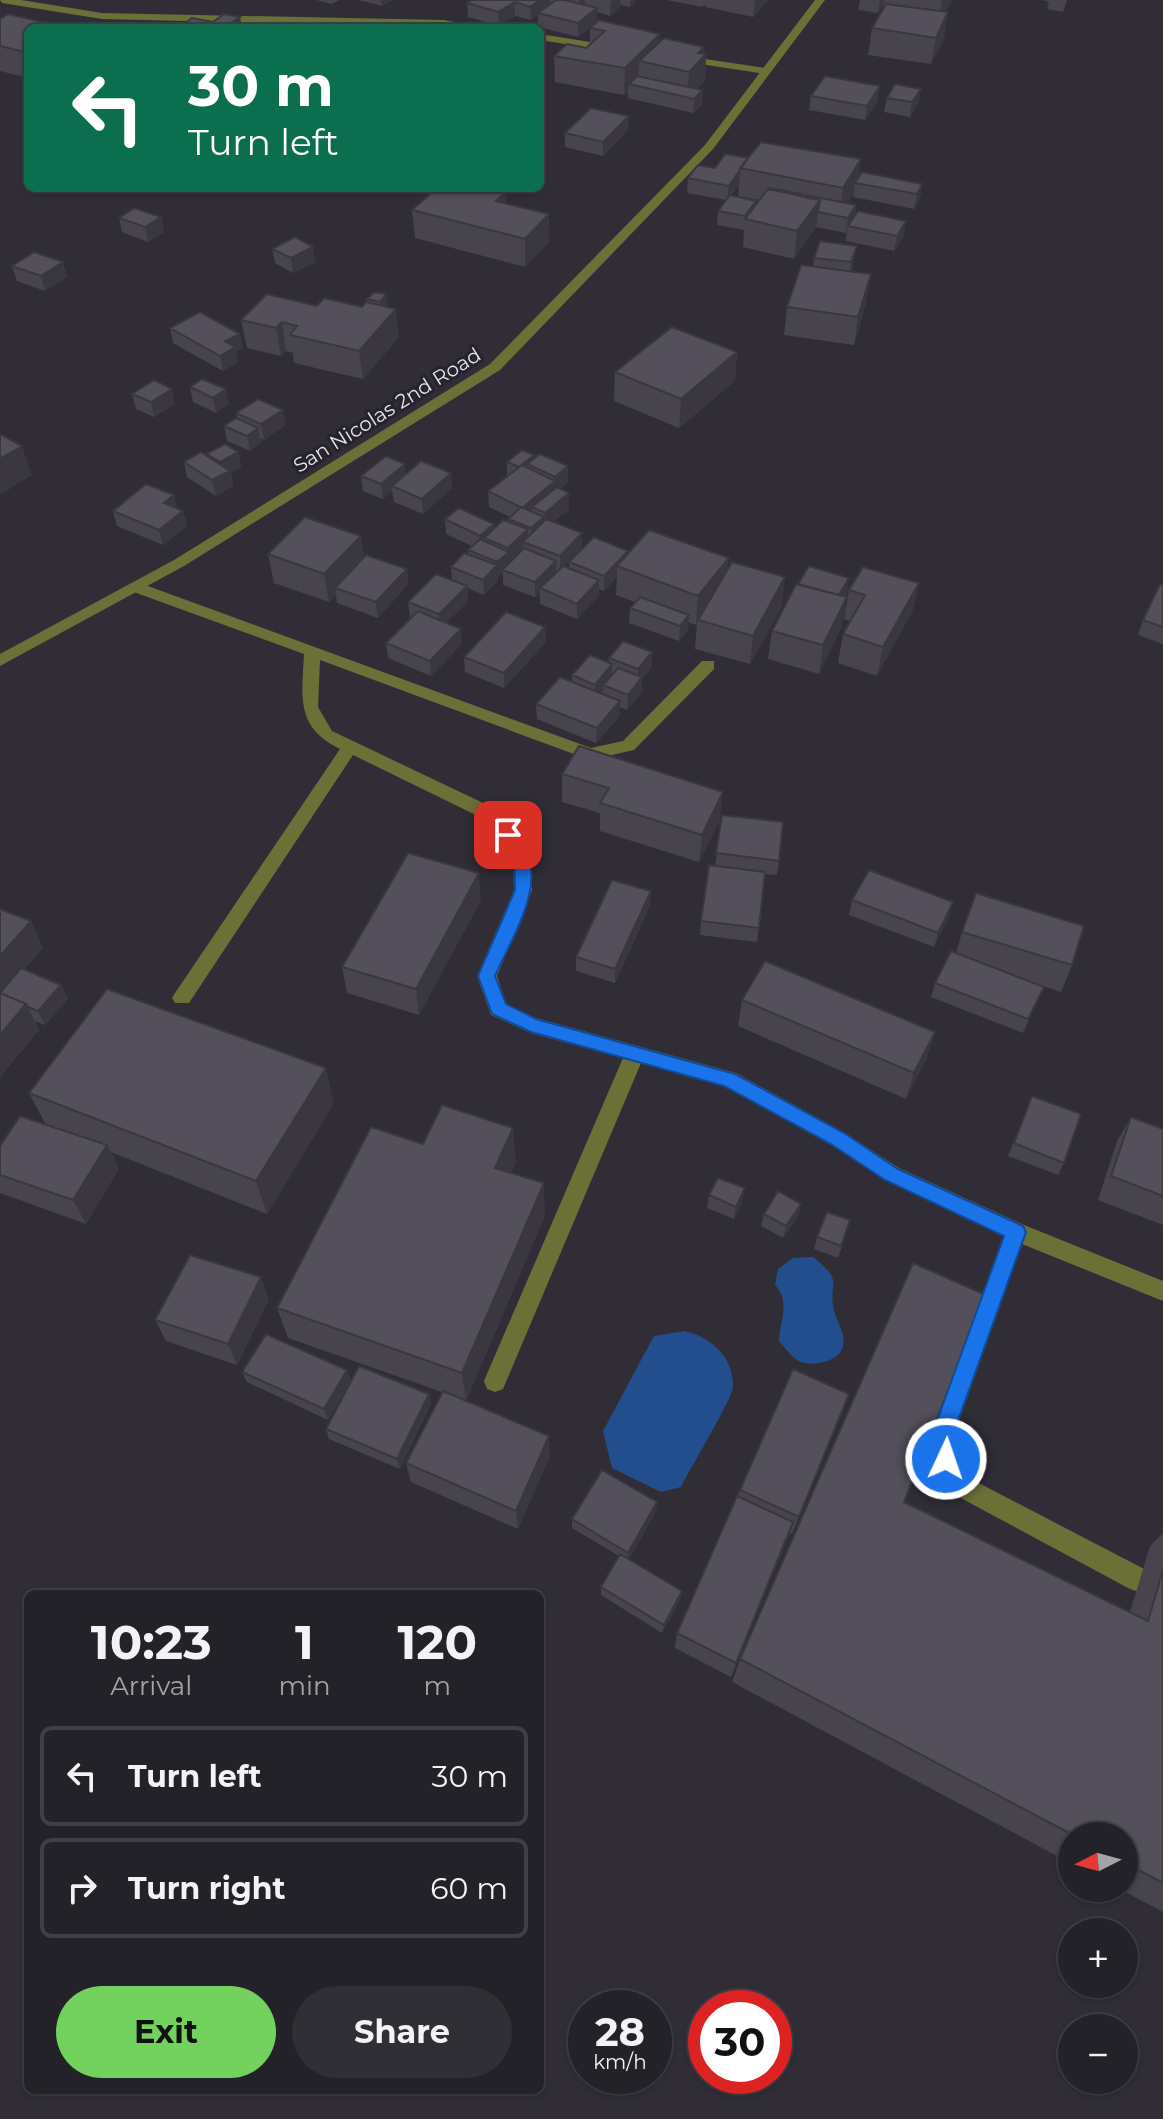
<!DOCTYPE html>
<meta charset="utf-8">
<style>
:root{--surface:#242229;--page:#302f35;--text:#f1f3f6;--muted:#a3a4a8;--line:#413f46;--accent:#73d25d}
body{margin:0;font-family:Montserrat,sans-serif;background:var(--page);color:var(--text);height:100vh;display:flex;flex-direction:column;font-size:30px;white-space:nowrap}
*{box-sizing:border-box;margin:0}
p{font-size:26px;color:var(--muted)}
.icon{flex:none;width:44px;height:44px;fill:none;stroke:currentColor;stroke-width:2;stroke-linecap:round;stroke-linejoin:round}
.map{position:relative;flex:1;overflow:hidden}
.details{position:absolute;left:24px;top:1590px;width:520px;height:504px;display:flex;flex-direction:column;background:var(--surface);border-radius:12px;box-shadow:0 2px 6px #0004,0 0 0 2px var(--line)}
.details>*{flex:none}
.banner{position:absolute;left:24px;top:24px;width:520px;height:168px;border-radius:12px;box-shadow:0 2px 6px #0004,0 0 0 2px var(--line);background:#0b6e4f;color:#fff;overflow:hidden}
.needle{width:52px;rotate:264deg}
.tools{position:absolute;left:1058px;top:1822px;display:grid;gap:16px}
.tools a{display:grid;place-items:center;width:80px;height:80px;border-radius:50%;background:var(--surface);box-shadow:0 2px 6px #0004,0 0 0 2px var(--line);font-size:40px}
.speed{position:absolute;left:568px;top:1990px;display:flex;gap:16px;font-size:40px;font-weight:700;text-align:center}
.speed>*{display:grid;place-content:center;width:104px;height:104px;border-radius:50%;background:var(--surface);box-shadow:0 2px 6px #0004,0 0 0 2px var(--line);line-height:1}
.speed small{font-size:20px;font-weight:400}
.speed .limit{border:12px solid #d22;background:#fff;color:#111}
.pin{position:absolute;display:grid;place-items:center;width:68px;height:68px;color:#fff;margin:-34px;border-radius:16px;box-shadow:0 4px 12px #0006}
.me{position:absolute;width:88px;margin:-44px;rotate:3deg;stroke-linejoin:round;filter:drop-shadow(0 0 6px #0008)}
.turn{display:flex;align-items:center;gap:28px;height:168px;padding:0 32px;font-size:36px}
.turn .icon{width:104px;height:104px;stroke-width:2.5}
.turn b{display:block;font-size:56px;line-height:68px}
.eta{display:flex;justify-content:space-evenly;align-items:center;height:136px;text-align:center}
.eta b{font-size:48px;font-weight:700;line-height:56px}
.action{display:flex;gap:16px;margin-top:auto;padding:16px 32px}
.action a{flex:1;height:92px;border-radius:48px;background:var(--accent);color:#111;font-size:32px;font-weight:700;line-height:92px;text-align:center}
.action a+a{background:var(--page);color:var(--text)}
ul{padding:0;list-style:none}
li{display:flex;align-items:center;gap:24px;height:100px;margin:0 16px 12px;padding:0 16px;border:4px solid var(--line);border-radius:12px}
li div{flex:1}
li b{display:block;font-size:30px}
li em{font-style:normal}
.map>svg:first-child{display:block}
.water{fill:#224e8d}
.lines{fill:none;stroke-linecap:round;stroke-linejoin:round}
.minor{fill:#6b7037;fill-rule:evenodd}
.tertiary{fill:#6b7037;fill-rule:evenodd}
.wall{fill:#47444e;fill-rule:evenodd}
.shaded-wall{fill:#3a3740}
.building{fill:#534f5b;stroke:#3a3740;stroke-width:2}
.route{fill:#1a73e8;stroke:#114b97;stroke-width:2}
.labels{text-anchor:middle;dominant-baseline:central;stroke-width:6;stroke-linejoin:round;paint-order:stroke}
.far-street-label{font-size:20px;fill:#e6e3ea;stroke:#26232d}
</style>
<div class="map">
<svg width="1163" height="2119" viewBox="0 0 1163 2119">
<rect width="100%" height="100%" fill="#302d37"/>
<!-- water -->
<path class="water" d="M813 1257C846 1283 827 1281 834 1310 837 1323 846 1333 843 1346 840 1361 814 1367 801 1362 793 1359 785 1348 779 1341 780 1318 791 1303 775 1285L778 1269 793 1258Z
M684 1331C710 1337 734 1356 733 1387 732 1399 689 1471 681 1487L661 1492 612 1468 603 1431 654 1336Z"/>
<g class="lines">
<!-- minor -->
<path class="minor" d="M0 0H21L102 13 444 20 484 28 102 19 2 3Z
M540 34 615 46 620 49 615 52 540 40Z
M678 55 766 68 771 71 766 74 674 60 673 58Z
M137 582 591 748 623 741 702 661H714V669L634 750 590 760 320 660 318 707 332 731 500 811 528 850 532 890 497 976 506 1004 536 1018 736 1073 845 1133 899 1168 1024 1225 1163 1281V1301L1022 1244 956 1429 958 1456 973 1480 1148 1571 1151 1580 1148 1589 1139 1592 1130 1589 957 1496 934 1459 932 1429 1004 1236 885 1180 831 1145 724 1086 641 1063 503 1389 495 1392 487 1389 484 1381 623 1058 531 1033 491 1015 477 976 514 890 513 856 488 821 353 755 189 1003H175L172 998 175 993 340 749C295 727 302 697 304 654L131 591 129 587Z"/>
<!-- tertiary -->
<path class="tertiary" d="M815 0H825L713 149 500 370 184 566 0 666V654L174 560 490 364 705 145Z"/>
</g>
<!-- wall -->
<path class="wall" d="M316 0H339L332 4Z
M358 0H392L382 6Z
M472 0H635V3L630 7 620 5V7L610 16 597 12V21L659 42 706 54 705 81 697 89 702 105 693 113 628 98V91L624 95 555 82 554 56 586 48 590 44V28L593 25 578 37 538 27V15L531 20 515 16 499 26 468 17 467 3Z
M667 0H768L753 17 705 7V5L702 7Z
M860 0H884L883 5 878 13 858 10Z
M884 0H952L945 12 944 39 931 64 868 55 872 28 883 8Z
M1042 0H1067L1063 12 1047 9 1049 2Z
M0 19 28 28V78L0 71Z
M921 89 918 103 910 117 884 112 887 98Z
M811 96 878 100 865 120 809 110Z
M628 130 603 156 565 147V133Z
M725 154 858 178 922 184 920 198 914 209 853 197 854 192 847 203 856 205 855 216 904 236 894 251 846 241 847 230 846 233 816 227 794 259 743 247 744 230 717 225 718 211 726 200 687 193 688 178 715 168ZM739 184 738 196 759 200 756 205V201L731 196Z
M507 204 549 214V242L525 267 415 238 412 210Z
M161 217 164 232 148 242 122 232 119 218Z
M313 247 315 262 293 273 275 263 272 249Z
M814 258 854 260 851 272 866 303 854 345 784 335 787 307 813 267Z
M63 262 67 277 45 291 17 281 12 266Z
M386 294 388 307 399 337 363 379 294 363 293 353 286 351 281 356 247 348 241 320 317 306 362 307 367 302V299Z
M170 328 243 348 236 352 238 362 223 371 173 343Z
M737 352 735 381 679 428 614 401 615 372Z
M190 387 229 404 216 413 193 402Z
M132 394 175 404 154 417 136 409Z
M236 413 286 425 264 440 260 438 261 443 250 451 227 441 224 426 237 418Z
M238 452 241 467 231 473 233 486 216 496 187 477 184 462 208 456 207 454Z
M534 459 568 482 559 489 569 493V509L553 522 582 548 564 566 569 568V562L628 554 728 569 782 606 750 664 695 649 697 623 696 625 688 622V630L679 641 629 623 630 608 635 602 616 595 617 577 604 591 599 589V595L577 619 540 604V593L535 597 503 585V573L498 577V580L484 595 467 588 468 601 446 623 462 644 431 676 388 658 386 643 412 618 410 617 408 602 452 580 451 567 468 554V550L472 546 446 534 445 519 494 528 508 521V519L510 517 489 507 488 491 507 476V462Z
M451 473 452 488 423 514 394 502 392 491 383 499 363 491 361 476Z
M174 495 177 509 183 511 187 526 163 545 117 526 113 511Z
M268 554 364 558 407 569 408 584 378 618 337 603 336 595 329 602 274 583Z
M919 583 912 612 877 676 838 663 843 634 850 621 844 619 849 590Z
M1163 585V644L1138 635 1143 620Z
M847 594 845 597 842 626 819 674 768 659 772 631Z
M545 627 546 642 504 688 465 672 464 657Z
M609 658 652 667 642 679V692L627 710 620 707V716L596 743 537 719 536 704 572 681V675L608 663Z
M562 774 720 820 699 862 600 831V813L562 802Z
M722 815 779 861 777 875 765 874 757 942 700 935 701 921 715 866Z
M481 900 419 1015 347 993 342 967Z
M852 900 949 916 934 947 849 915Z
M650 906 615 983 576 971V957Z
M0 909 31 921 43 948 24 969 61 985 68 999 45 1025 35 1021 39 1030 0 1077Z
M962 932 1072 965 1061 992 1037 984 1044 987 1023 1033 931 997 935 983 956 953Z
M742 1000 935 1032 927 1057 906 1099 738 1026Z
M29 1093 334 1103 267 1214 111 1152 119 1169 86 1224 0 1193V1146L46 1125Z
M1027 1109 1064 1163 1058 1175 1008 1156Z
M1131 1117 1163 1129V1225L1098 1200 1117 1141Z
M423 1144 516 1162 511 1173 545 1215 466 1401 550 1456 518 1529 411 1482 406 1463 442 1392 288 1338 277 1308Z
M709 1195 742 1201 734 1219 707 1208Z
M801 1204 798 1216 783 1238 761 1226 764 1214Z
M847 1232 838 1258 814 1249 817 1237Z
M269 1299 237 1365 166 1341 155 1320Z
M347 1370 351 1381 328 1420 247 1382 242 1372Z
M429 1394 431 1404 400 1469 329 1439 326 1429Z
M849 1394 792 1534 790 1533 731 1677 675 1648 677 1633 740 1490Z
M657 1502 656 1511 629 1559 682 1591 680 1599 662 1633 601 1595V1587L619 1556 572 1528V1519Z
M904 1502 1130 1612 1150 1546 1163 1533V1912L1118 1888H1124V1836H1072V1864L732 1682 740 1659Z"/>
<!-- shaded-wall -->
<path class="shaded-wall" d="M381 0H392L382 6Z
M540 0H550V7L538 13V15L531 20 530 7Z
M579 0H585V6L579 11Z
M613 0H621L620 7 610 16V2Z
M630 0H635V3L630 7Z
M755 0H768L753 17Z
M880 0H884L883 5 878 13Z
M942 0H952L939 22Z
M515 2V16L499 26 498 12Z
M597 8V22L578 37V23Z
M948 12 944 39 931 64 936 38Z
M240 17 242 28H224Z
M660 34 659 60 639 61 638 81 629 84 628 91 624 95 625 68Z
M704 47V57L706 54 705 81 689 97H687L689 72 698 53Z
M880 86 878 100 865 120 867 106Z
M921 89 918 103 910 117 912 102Z
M703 90 702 105 693 113 694 99Z
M629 116 628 130 603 156V142Z
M861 159 858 183H855L854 192 840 216 843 188Z
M740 170 739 184 727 201 729 186Z
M922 184 920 198 914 209 917 194Z
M506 192 507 219 496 201Z
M820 200 816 228 794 259 797 231Z
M856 205 854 220 848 226 846 233 848 218Z
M549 214V242L525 267V239Z
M161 217 164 232 148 242 145 227Z
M906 221 904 236 894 251 897 236Z
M857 246 854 260 849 277 851 262Z
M313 247 315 262 293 273 291 258Z
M63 262 67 277 45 291 41 276Z
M871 274 866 303 854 345 858 317Z
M386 294 388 309 381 317 380 302Z
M396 309 399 337 363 379 359 351Z
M282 322 286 351 281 356 276 328Z
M240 334 243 348 236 352 238 362 223 371 220 356 225 341Z
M737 352 735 381 679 428 681 399Z
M172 389 175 404 154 417 151 402Z
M226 389 229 404 216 413 213 398Z
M283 410 286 425 264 440 261 424Z
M258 428 261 443 250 451 247 436Z
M22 446 32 475 0 495V459Z
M238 452 241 467 231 473 233 486 216 496 212 480 223 475 220 462Z
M534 455V467L527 464V476L519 467Z
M405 464 406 479 392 486V491L383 499 381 484Z
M568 466V482L532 507V515L522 508 555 481V477Z
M451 473 452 488 423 514 422 499Z
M569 493V509L545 528V513Z
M174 495 178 511 164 503Z
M183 511 187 526 163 545 159 530Z
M544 517V532L532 544 531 528Z
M494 524 495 540 484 538V548L481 551 480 536Z
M528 529V544L523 542V549L502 570 503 573 498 577V580L484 595 483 580 497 565V562L508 552V548Z
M582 533V548L560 571V556Z
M361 536 365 565 335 588 336 595 329 602 324 574Z
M628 551 627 566H617V577L604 591V576Z
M729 558 726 587 698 620 696 625 698 596Z
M556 561V576L540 588V593L535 597V582Z
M407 569 408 584 378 618 376 602Z
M785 577 782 606 750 664 753 636Z
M849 578 847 594 834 615 836 600Z
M599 580V595L577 619V604Z
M919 583 912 612 877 676 883 647Z
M467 586 468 601 440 629 439 614Z
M847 597 842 626 819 674 823 645Z
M689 615 688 630 679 641 680 626Z
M545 627 546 642 504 688V673Z
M461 629 462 644 431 676 430 661Z
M652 652V667L642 679V692L627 710 628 695 638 683V669Z
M612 664V679L603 685V690L594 700 595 685Z
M620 701V716L596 743 597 728Z
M723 792 720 820 699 862 702 835Z
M479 873 481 900 419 1015 416 989Z
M651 891 650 906 615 983V969Z
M953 902 949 916 934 947 938 933Z
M31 921 43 948 2 996 0 995V956Z
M61 985 68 999 45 1025 38 1011Z
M26 1004 39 1030 0 1077V1035Z
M935 1032 927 1057 906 1099 914 1073Z
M326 1068 334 1103 267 1214 256 1181Z
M513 1128 516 1162 498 1201 495 1168Z
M107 1145 119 1169 86 1224 73 1200Z
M544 1183 545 1215 466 1401 462 1373Z
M745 1188 742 1201 734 1219 736 1207Z
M801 1204 798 1216 783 1238 786 1226Z
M261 1277 269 1299 237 1365 228 1344Z
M347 1370 351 1381 328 1420 324 1409Z
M429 1394 431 1404 400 1469 397 1459Z
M549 1436 550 1456 518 1529 516 1511Z
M657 1502 656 1511 627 1562 628 1553Z
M793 1522 787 1540 731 1677 736 1663Z
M682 1591 680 1599 662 1633 664 1625Z"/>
<!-- building -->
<path class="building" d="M472 0H540L530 7 515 2 498 12 467 3Z
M556 0H565L597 8 578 23 538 13Z
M886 4 948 12 936 38 872 28Z
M8 14 69 28H28V53L0 46V19Z
M224 14 240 17 224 28H179L192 18 213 22Z
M599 20 660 34 625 68 554 56 567 44 586 48 605 31 590 28Z
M251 23 281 28H244Z
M664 38 704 47 698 53 706 54 689 72 639 61Z
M637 76 703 90 694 99 629 84Z
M825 76 880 86 867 106 811 96Z
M895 84 921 89 912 102 887 98Z
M591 108 629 116 603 142 565 133Z
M761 142 861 159 843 188 740 168Z
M725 154 748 158 729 186 688 178 698 165 715 168Z
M862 172 922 184 917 194 855 183Z
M437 188H492L506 192 496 201 549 214 525 239 412 210Z
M769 188 802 194 801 196 768 189Z
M768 189 820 200 797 231 745 219Z
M730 195 756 201 745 216 718 211Z
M806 195 856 205 848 218 818 212 820 200 804 197Z
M134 208 161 217 145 227 119 218Z
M858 211 906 221 897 236 848 226Z
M295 237 313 247 291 258 272 249Z
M820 241 857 246 851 262 814 258Z
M34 252 63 262 41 276 12 266Z
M801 265 871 274 858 317 787 307Z
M374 292 386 294 380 302 367 299Z
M267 294 317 306 324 298 362 307 366 302 396 309 359 351 290 335 297 326 282 322 276 328 241 320Z
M200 312 240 334 225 341 235 347 220 356 170 328Z
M672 327 737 352 681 399 615 372Z
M202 379 226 389 213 398 190 387Z
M154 380 172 389 151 402 132 394Z
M258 399 283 410 261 424 236 413Z
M236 418 258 428 247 436 224 426Z
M0 434 22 446 0 459Z
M225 444 238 452 220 462 207 454Z
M522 450 534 455 519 467 507 462Z
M201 452 230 471 212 480 184 462Z
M540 454 568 466 555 477 527 464Z
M386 456 405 464 381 484 361 476Z
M421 461 451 473 422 499 392 486Z
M522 465 555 481 522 508 488 491Z
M146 484 174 495 164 503 183 511 159 530 113 511Z
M557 487 569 493 545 513 532 507Z
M521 507 544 517 531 528 508 519Z
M459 508 494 524 480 536 445 519Z
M305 517 361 536 324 574 268 554Z
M546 519 582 533 560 556 523 542Z
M503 520 528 529 508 548 484 538Z
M649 530 729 558 698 596 617 566Z
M594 537 628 551 604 576 569 562Z
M480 539 509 552 497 562 468 550Z
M524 548 556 561 535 582 502 570Z
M464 553 497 565 483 580 451 567Z
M366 555 407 569 376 602 335 588Z
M732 562 785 577 753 636 698 620Z
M563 566 599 580 577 604 540 588Z
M809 566 849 578 839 595 798 584Z
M863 567 919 583 883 647 843 634 865 595 849 590Z
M436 574 467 586 439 614 408 602Z
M796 584 847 597 823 645 772 631Z
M1160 584 1163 585V627L1143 620Z
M640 597 689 615 680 626 630 608Z
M418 611 461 629 430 661 386 643Z
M506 612 545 627 504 673 464 657Z
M623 641 652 652 638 669 609 658Z
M590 655 612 664 595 685 572 675Z
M618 668 642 677 628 695 603 685Z
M560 677 620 701 597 728 536 704Z
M579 746 723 792 702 835 600 803 609 788 562 774Z
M722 815 783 822 779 861 716 853Z
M408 853 479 873 416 989 342 967Z
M709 865 765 872 759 928 701 921Z
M869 870 953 902 938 933 852 900Z
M612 880 651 891 615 969 576 957Z
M976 893 1084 926 1072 965 962 932Z
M0 909 31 921 0 956Z
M951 951 1044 987 1028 1019 935 983Z
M765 961 935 1032 914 1073 742 1000Z
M21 968 61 985 38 1011 28 1007 26 1004 0 993Z
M107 989 326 1068 256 1181 29 1093Z
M0 993 26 1004 0 1035Z
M1032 1096 1081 1114 1064 1163 1014 1143Z
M442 1105 513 1128 495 1168 544 1183 462 1373 277 1308 371 1127 423 1144Z
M20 1116 107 1145 73 1200 0 1175V1146Z
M1131 1117 1163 1129V1196L1111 1176Z
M718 1178 745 1188 736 1207 709 1195Z
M778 1191 801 1204 786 1226 764 1214Z
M827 1212 850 1220 841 1246 817 1237Z
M190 1255 261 1277 228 1344 155 1320Z
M913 1263 986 1295 904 1502 1148 1621 1163 1570V1883L1124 1862V1836H1075L740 1659Z
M266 1334 347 1370 324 1409 242 1372Z
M359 1366 429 1394 397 1459 326 1429Z
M793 1369 849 1394 799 1517 740 1490Z
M443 1391 549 1436 516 1511 406 1463Z
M602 1470 657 1502 628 1553 572 1519Z
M737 1496 793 1522 736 1663 677 1633Z
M620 1554 682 1591 664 1625 601 1587Z"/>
<!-- route -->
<path class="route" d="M508 829C516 832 517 835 521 842 550 881 512 937 495 976L506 1004 536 1019 735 1074 844 1133 898 1169 1023 1226 1026 1232 955 1429 957 1459 953 1466 946 1469 938 1466 934 1429 1004 1236 885 1180 831 1144 724 1086 531 1032 492 1014 478 976 515 890 514 856 500 835Z"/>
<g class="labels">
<!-- far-street labels -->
<g class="far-street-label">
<text transform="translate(387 410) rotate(-32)">San Nicolas 2nd Road</text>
</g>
</g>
</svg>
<div class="tools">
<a><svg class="needle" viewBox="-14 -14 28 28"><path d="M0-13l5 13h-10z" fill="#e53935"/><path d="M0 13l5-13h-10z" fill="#a3a4a8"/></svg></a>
<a>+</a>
<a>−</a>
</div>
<div class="speed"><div>28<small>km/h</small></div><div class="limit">30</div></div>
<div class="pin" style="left:508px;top:835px;background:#d93025"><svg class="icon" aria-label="arrive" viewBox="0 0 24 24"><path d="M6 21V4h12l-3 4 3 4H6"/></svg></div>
<svg class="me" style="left:946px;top:1459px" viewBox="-20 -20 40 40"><circle r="17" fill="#1a73e8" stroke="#fff" stroke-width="3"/><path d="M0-11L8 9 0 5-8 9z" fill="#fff"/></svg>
<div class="banner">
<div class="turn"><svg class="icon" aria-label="left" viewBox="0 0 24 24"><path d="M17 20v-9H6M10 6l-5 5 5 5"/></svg><div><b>30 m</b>Turn left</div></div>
</div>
<section class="details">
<div class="eta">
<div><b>10:23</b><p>Arrival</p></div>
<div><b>1</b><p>min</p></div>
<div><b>120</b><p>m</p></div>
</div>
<ul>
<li><svg class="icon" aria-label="left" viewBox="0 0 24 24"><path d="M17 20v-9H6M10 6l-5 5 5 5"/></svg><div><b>Turn left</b></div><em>30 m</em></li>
<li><svg class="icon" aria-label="right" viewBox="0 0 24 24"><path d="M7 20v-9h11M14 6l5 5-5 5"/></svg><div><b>Turn right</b></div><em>60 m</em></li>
</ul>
<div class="action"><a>Exit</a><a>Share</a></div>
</section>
</div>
